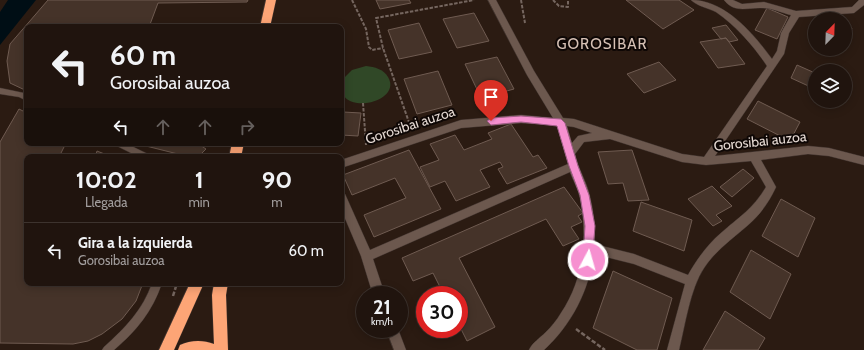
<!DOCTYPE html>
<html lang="es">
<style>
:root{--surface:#20140e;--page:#2d211c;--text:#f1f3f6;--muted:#a29e9e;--line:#3d332e}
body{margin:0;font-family:Cabin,sans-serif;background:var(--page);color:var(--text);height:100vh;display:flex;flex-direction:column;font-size:15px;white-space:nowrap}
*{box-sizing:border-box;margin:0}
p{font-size:13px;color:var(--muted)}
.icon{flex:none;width:22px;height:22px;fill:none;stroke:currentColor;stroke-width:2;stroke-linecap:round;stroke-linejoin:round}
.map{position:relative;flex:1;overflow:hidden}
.details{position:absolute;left:24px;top:154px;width:320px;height:132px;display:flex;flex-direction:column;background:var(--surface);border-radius:8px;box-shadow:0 2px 10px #0003,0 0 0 1px var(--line)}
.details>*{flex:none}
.top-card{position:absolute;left:24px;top:24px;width:320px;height:122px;border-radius:8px;box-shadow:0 2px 10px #0003,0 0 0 1px var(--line);background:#20140e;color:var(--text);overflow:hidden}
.needle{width:26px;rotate:23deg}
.fabs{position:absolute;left:808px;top:12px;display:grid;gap:8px}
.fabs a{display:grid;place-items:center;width:44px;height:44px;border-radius:50%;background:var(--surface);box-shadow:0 2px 10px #0003,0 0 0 1px var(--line);font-size:20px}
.speed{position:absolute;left:356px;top:286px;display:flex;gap:8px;font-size:20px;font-weight:700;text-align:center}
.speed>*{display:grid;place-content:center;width:52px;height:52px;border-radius:50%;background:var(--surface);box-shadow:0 2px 10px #0003,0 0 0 1px var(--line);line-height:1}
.speed small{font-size:10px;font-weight:400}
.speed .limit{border:6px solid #d22;background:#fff;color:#111}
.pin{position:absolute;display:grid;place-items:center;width:34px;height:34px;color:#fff;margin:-41px -17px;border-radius:50% 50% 50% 0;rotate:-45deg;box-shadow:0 0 4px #0007}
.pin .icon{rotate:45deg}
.me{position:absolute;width:44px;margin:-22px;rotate:6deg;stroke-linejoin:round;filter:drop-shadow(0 0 3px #0008)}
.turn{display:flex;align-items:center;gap:14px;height:84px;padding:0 20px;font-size:18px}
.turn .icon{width:52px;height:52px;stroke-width:2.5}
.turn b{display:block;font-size:28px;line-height:34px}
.lanes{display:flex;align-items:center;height:38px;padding:0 20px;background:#0003;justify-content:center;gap:20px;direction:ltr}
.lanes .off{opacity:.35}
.eta{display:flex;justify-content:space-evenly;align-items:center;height:68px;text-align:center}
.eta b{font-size:24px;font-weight:700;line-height:28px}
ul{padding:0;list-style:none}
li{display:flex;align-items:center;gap:12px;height:56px;padding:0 20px;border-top:1px solid var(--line)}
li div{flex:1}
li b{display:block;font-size:15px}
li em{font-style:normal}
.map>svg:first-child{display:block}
.green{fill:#304827}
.water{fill:#000e15}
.building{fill:#453329;stroke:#6f5b51}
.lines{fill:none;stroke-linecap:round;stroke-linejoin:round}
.lane-casing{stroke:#41342f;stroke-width:1}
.street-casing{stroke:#41342f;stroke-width:1}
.highway-casing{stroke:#41342f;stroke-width:1}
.path-far1{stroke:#75665f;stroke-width:2;stroke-dasharray:3.5 1.5;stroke-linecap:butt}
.path{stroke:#75665f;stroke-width:2.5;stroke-dasharray:4.5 2;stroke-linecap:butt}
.lane{fill:#6c584e;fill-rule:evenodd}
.street{fill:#6c584e;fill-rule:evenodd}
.highway{fill:#fda576;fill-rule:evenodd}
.route{fill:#f690d0;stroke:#a05e87}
.labels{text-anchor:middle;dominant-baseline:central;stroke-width:4;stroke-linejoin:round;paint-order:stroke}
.street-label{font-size:14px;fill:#e4d8d2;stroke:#0e0705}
.neighbourhood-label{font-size:15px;letter-spacing:1px;fill:#d6c0b4;stroke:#0e0705}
</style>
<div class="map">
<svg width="864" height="350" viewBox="0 0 864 350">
<rect width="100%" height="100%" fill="#2b1b12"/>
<!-- green -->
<path class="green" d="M366 66C375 67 383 69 388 77 404 104 332 118 342 80L352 70Z"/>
<!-- water -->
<path class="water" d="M8 0H36L0 45V12Z"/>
<!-- building -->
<path class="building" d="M48 0H248L247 2 158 3 149 27H27V91L10 83 7 61 10 44Z
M376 0H409L411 3 380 9Z
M626 0H679L694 10 663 29Z
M767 8 788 17 777 39 755 30Z
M474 13 489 41 457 48 443 19Z
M419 23 432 52 399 59 388 30Z
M726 25 738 40 729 42 726 38 721 39 712 28Z
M845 25 852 28 847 39 845 38Z
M726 38 729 42 745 64 718 68 700 42Z
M497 57 514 89 481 98 465 64Z
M659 62 676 80 644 93 627 74Z
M797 65 815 73V89L791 78Z
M438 71 452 105 417 114 404 79Z
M758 101 800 122 790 141 747 119Z
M19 109 27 113V143H66L59 157H27V283H143L136 301 122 319 102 334 88 341 73 344 0 343V142Z
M343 112 361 113 358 136 341 135V115H343Z
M511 124 533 157 538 155 547 168 507 184 498 169 503 167 500 162 480 170 490 187 456 201 445 181 430 187 420 167 439 160 430 144 455 135 464 150 492 139 488 133Z
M134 143H197L206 149 198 157H190Z
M409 150 441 209 374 237 364 215 406 198 395 178 352 195 343 175Z
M632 150 649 200 628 201 623 183 608 184 598 152Z
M97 151 112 157H95Z
M743 169 754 178 732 197 720 187Z
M712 186 732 206 716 215 722 221 713 226 688 199Z
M564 187 583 213 578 216 582 222 571 227 579 239 563 246 546 219 459 258 495 327 467 341 459 325V295H444L433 273 413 281 402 258Z
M781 199 815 218 798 257 762 236Z
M641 202 692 220 684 251 633 231Z
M751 250 791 274 770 319 730 292Z
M613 271 672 298 657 350H637L593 328Z
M725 311 765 338 758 350H703Z"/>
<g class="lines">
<!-- lane casing -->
<g class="lane-casing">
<path id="lane" d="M0 88 24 93 27 95V101L19 97 0 94Z
M114 143H125L150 155 151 157H139L115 145Z
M152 283H162C152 312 137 330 114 350H102L104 347C125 328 143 310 152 283Z"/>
</g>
<!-- street casing -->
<g class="street-casing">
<path id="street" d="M488 0H496L534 71 563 118 574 119 682 154 704 157 767 66C753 45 736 26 716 12 708 8 697 6 691 0 725 0 753 33 772 59L777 51 781 33 791 15C782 13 772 8 763 8 748 7 735 14 724 0H733L742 4 764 2 796 11 852 7 859 0H864V5L854 13 799 17 789 33 784 54 715 156 808 146 829 148 864 157V165L829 156 808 154 761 160 776 187C769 202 760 215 747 226 732 239 715 251 704 268 690 289 685 326 679 350H667L685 284 634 264 598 255 597 251 598 247 602 246 634 254 688 275C697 259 708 244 721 233 740 216 752 210 766 187L751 161 706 165 682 162 610 139 584 142 575 154C578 169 587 182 590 197 604 254 586 311 544 350H529C532 343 540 338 546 332 551 327 557 320 561 313 584 279 588 237 580 198 578 189 573 180 570 172L373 259 385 295H373L361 256 341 209V192L345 194 370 250 568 164 557 125 521 123 461 128 341 168V160L461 120 521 115 553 118 527 75ZM567 126 574 127 592 133 578 136 572 143Z
M386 329H398L406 350H394Z"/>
</g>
<!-- highway casing -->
<g class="highway-casing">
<path id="highway" d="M266 0H276L270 27H260Z
M232 143H244L241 157H229Z
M190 283H204L174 350H159Z
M214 283H228L226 295 228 350H178L180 345C191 340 203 340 214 344L212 295Z"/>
</g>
<!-- path-far1 -->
<path class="path-far1" d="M352 0 366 29 369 47 372 50 383 48
M521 0 525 23
M553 0 559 6 568 7V0
M363 103 366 145
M411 128 383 48 376 18 474 0"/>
<!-- path -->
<path class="path" d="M173 296 177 283
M576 329 605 350"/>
<!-- lane -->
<use href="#lane" class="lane"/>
<!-- street -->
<use href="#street" class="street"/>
<!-- highway -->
<use href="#highway" class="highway"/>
</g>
<!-- route -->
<path class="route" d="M521 116 561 119 565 123 578 166 589 195 595 226 592 263 588 264 584 263 583 260 585 226 580 195 569 166 557 126 521 122 491 125 487 121 491 118Z"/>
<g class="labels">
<!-- street labels -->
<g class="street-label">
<text transform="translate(410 125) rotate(-18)">Gorosibai auzoa</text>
<text transform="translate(760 141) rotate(-6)">Gorosibai auzoa</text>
</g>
<!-- neighbourhood labels -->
<g class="neighbourhood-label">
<text x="602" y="44">GOROSIBAR</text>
</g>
</g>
</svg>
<div class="fabs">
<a><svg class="needle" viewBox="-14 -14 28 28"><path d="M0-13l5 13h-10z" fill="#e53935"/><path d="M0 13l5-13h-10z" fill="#a29e9e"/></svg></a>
<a><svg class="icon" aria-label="layers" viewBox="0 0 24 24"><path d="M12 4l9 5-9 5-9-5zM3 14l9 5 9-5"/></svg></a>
</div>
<div class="speed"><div>21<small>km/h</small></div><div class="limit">30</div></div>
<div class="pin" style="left:491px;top:121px;background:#d93025"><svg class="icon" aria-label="arrive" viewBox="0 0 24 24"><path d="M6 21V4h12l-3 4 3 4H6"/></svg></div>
<svg class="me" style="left:588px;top:260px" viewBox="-20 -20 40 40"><circle r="17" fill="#f690d0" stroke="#fff" stroke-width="3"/><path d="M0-11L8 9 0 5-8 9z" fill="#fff"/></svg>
<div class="top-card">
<div class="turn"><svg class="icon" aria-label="left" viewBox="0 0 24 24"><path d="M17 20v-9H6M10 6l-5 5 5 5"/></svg><div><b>60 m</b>Gorosibai auzoa</div></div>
<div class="lanes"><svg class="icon" aria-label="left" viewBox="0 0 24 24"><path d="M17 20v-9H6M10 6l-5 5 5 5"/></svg><svg class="icon off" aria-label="ahead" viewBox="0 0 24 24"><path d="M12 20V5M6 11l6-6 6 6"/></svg><svg class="icon off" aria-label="ahead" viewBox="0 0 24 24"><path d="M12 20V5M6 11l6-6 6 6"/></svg><svg class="icon off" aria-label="right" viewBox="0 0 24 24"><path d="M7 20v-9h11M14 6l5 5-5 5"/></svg></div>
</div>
<section class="details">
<div class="eta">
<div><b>10:02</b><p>Llegada</p></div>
<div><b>1</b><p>min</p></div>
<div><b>90</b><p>m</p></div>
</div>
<ul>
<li><svg class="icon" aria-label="left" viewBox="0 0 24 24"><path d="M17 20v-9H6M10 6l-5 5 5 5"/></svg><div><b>Gira a la izquierda</b><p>Gorosibai auzoa</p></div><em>60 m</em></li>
</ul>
</section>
</div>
